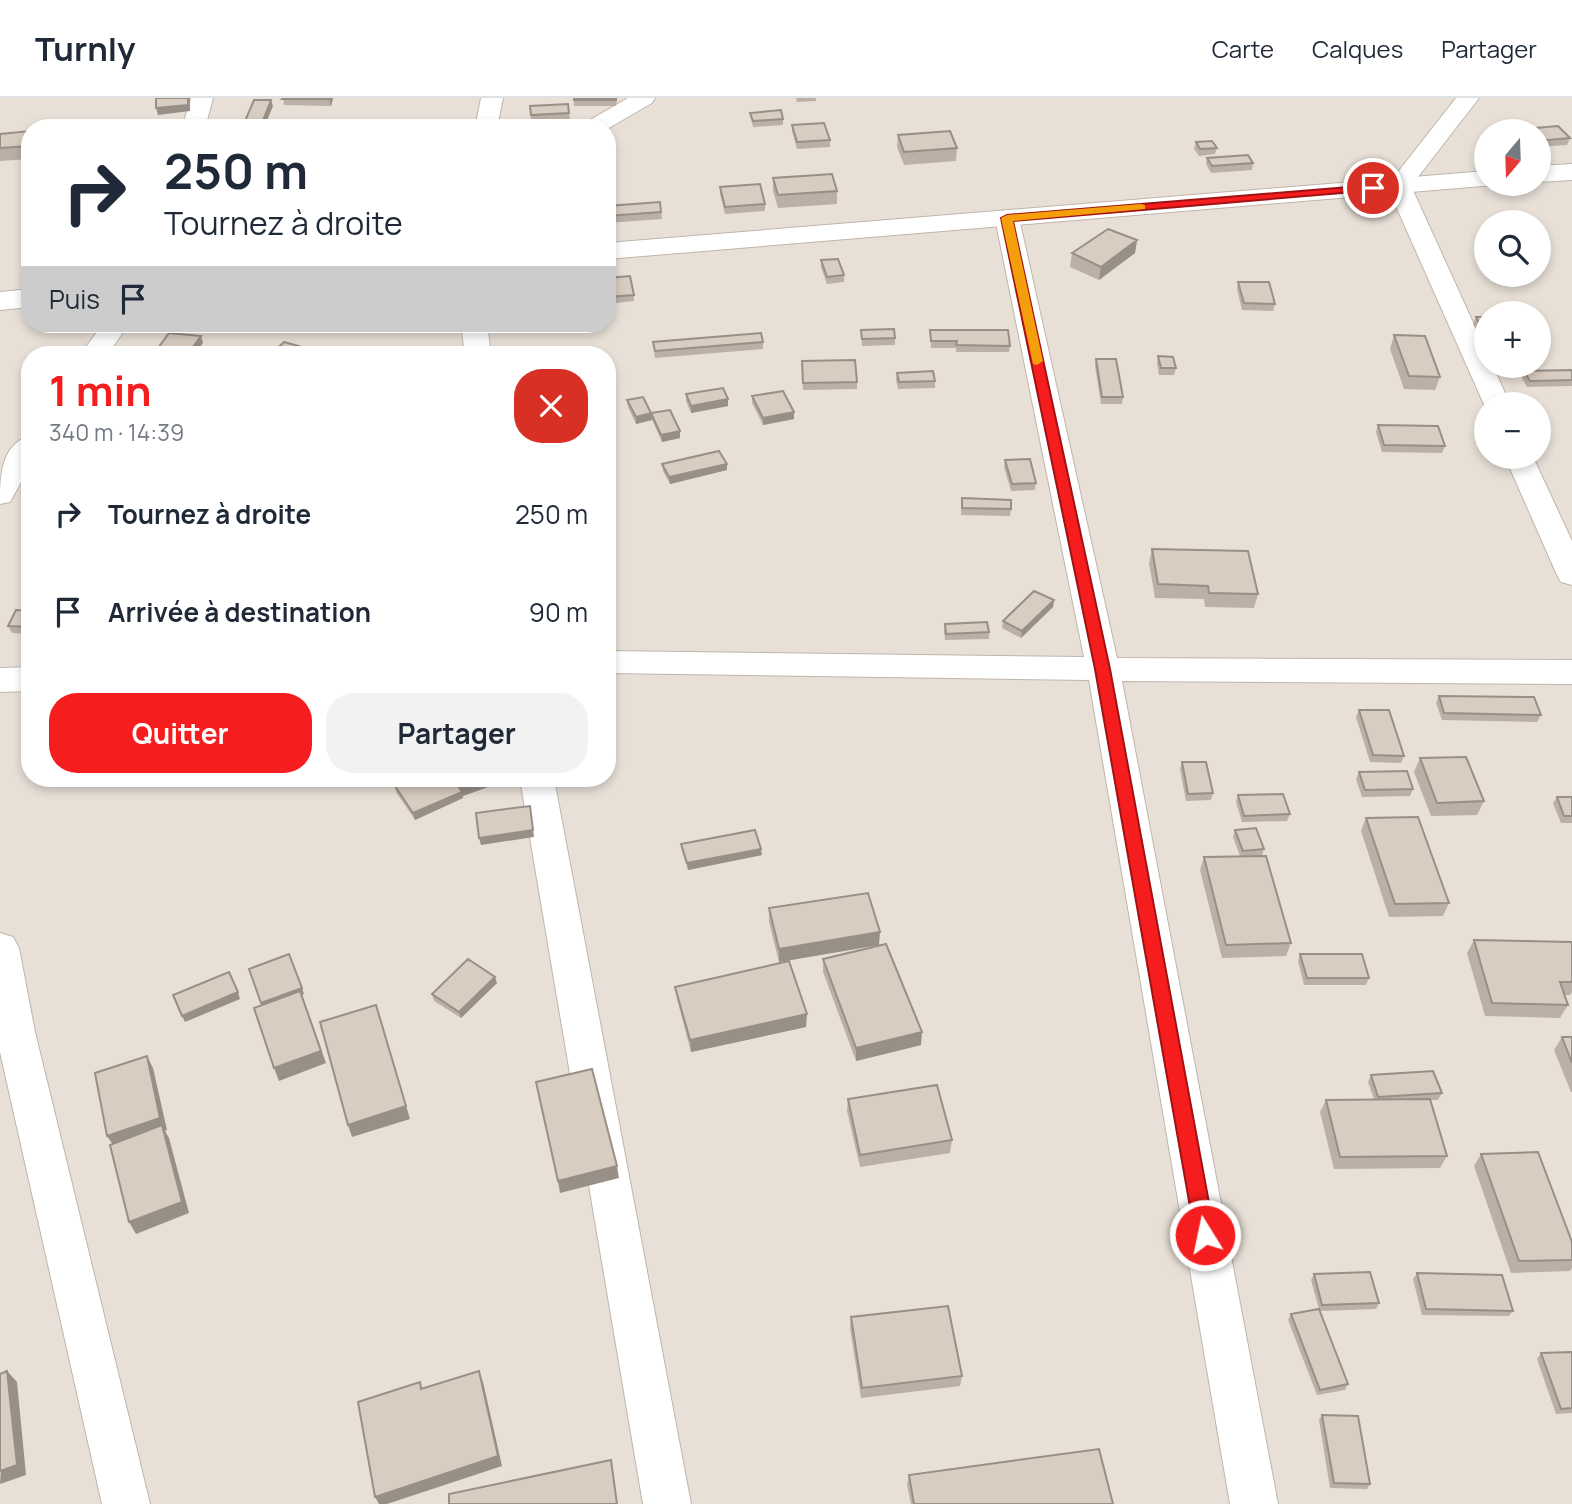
<!DOCTYPE html>
<html lang="fr">
<meta charset="utf-8">
<style>
:root{--surface:#fff;--page:#f2f2f3;--text:#1f2937;--muted:#747a83;--line:#e0e1e3;--accent:#f61d1e}
body{margin:0;font-family:Manrope,sans-serif;background:var(--page);color:var(--text);height:100vh;display:flex;flex-direction:column;font-size:26px;white-space:nowrap}
*{box-sizing:border-box;margin:0}
p{font-size:23px;color:var(--muted)}
.icon{flex:none;width:38px;height:38px;fill:none;stroke:currentColor;stroke-width:2;stroke-linecap:round;stroke-linejoin:round}
.map{position:relative;flex:1;overflow:hidden}
.side{position:absolute;left:21px;top:248px;width:595px;height:441px;display:flex;flex-direction:column;background:var(--surface);border-radius:28px;box-shadow:0 4px 10px #0003}
.side>*{flex:none}
.banner{position:absolute;left:21px;top:21px;width:595px;height:214px;border-radius:28px;box-shadow:0 4px 10px #0003;background:#fff;color:var(--text);overflow:hidden}
.needle{width:46px;rotate:199deg}
.fabs{position:absolute;left:1474px;top:21px;display:grid;gap:14px}
.fabs a{display:grid;place-items:center;width:77px;height:77px;border-radius:50%;background:var(--surface);box-shadow:0 4px 10px #0003;font-size:35px}
.pin{position:absolute;display:grid;place-items:center;width:60px;height:60px;color:#fff;margin:-30px;border:4px solid #fff;border-radius:50%;box-shadow:0 2px 7px #0007}
.me{position:absolute;width:77px;margin:-38px;rotate:350deg;stroke-linejoin:round;filter:drop-shadow(0 0 5px #0008)}
.turn{display:flex;align-items:center;gap:24px;height:147px;padding:0 28px;font-size:32px}
.turn .icon{width:91px;height:91px;stroke-width:2.5}
.turn b{display:block;font-size:49px;line-height:60px}
.then{display:flex;align-items:center;height:66px;padding:0 28px;background:#0003;gap:14px;font-size:26px}
.round{display:grid;place-items:center;flex:none;width:74px;height:74px;border-radius:28px;background:var(--page)}
.overview{display:flex;align-items:center;justify-content:space-between;height:119px;padding:0 28px}
h1{font-size:42px;font-weight:700;line-height:52px;color:var(--accent)}
.primary-button{display:flex;gap:14px;margin-top:auto;padding:14px 28px}
.primary-button a{flex:1;height:80px;border-radius:28px;background:var(--accent);color:#fff;font-size:28px;font-weight:700;line-height:80px;text-align:center}
.primary-button a+a{background:var(--page);color:var(--text)}
ul{padding:0;list-style:none}
li{display:flex;align-items:center;gap:21px;height:98px;padding:0 28px}
li div{flex:1}
li b{display:block;font-size:26px}
li em{font-style:normal}
header{display:flex;align-items:center;gap:42px;box-sizing:border-box;height:98px;padding:0 35px;background:var(--surface);border-bottom:2px solid var(--line)}
header strong{font-size:33px}
nav{display:flex;gap:38px;margin-inline-start:auto;font-size:24px}
.map>svg:first-child{display:block}
.residential{fill:#e8e0d7;fill-rule:evenodd}
.lines{fill:none;stroke-linecap:round;stroke-linejoin:round}
.minor-casing{stroke:#bfb5ab;stroke-width:2}
.tertiary-casing{stroke:#bfb5ab;stroke-width:2}
.minor{fill:#fff;fill-rule:evenodd}
.tertiary{fill:#fff;fill-rule:evenodd}
.wall{fill:#bbafa6}
.shaded-wall{fill:#988f87}
.building{fill:#d9ccc1;stroke:#988f87;stroke-width:2}
.route{fill:#f61d1e;stroke:#a01314;stroke-width:2}
.slow{fill:#f59e0b}
</style>
<header>
<strong>Turnly</strong>
<nav><a>Carte</a><a>Calques</a><a>Partager</a></nav>
</header>
<div class="map">
<svg width="1572" height="1406" viewBox="0 0 1572 1406">
<rect width="100%" height="100%" fill="#f4efe9"/>
<!-- residential -->
<path class="residential" d="M0 0H1572V1406H0ZM30 30H607V226H30ZM1486 33H1538V86H1486ZM1486 124H1538V177H1486ZM1486 215H1538V268H1486ZM30 257H607V681H30ZM1486 306H1538V359H1486Z"/>
<g class="lines">
<!-- minor casing -->
<g class="minor-casing">
<path id="minor" d="M191 0H213L205 30H182Z
M481 0H503L497 30H475Z
M628 0H655L652 5 607 31 582 30 585 25Z
M1456 0H1479L1411 88 1486 253V268H1493L1510 306H1486V311L1387 88Z
M1007 113 1016 115 1019 120 1117 560 1572 562V586L1122 583 1278 1406H1230L1089 582 607 575V553L1084 559 995 120 998 115Z
M103 226H129L107 257H80Z
M461 226H487L491 257H465Z
M30 338V368L10 404 0 406C0 381 0 346 30 338Z
M1505 359H1533L1572 443V487L1561 484 1557 477Z
M30 569V593L0 594V570Z
M520 681H554L691 1406H643Z
M0 835 13 839 19 850 35 934 150 1406H102L0 954Z"/>
</g>
<!-- tertiary casing -->
<g class="tertiary-casing">
<path id="tertiary" d="M1572 66V82L1538 84V68Z
M1486 73V86L1495 87 607 161V145Z
M30 191V209L0 212V194Z"/>
</g>
<!-- minor -->
<use href="#minor" class="minor"/>
<!-- tertiary -->
<use href="#tertiary" class="tertiary"/>
</g>
<!-- wall -->
<path class="wall" d="M283 0H333L331 8 284 7Z
M574 0H617V1L616 8H574Z
M796 0H816V3L797 4Z
M568 6 570 22 531 24 530 8Z
M750 15 783 21V27L753 29 751 21Z
M792 27 830 42V49L797 51 792 33Z
M30 33V61L0 63V36Z
M1538 33 1570 40 1567 47 1538 49Z
M898 37 957 50 956 63 904 67 897 49Z
M1196 44 1217 50 1215 56 1199 58 1194 51Z
M1207 60 1253 65 1252 72 1211 75 1206 66Z
M773 80 837 93V106L778 110 773 93Z
M720 89 765 106V113L725 116 720 96Z
M607 108 661 114 662 121 607 125Z
M1137 142 1135 155 1099 182 1070 169 1072 155Z
M821 162 844 177V184L827 186 821 169Z
M607 180 634 197V203L607 206Z
M1238 184 1275 206 1273 213 1242 212 1237 191Z
M1476 219H1486V241H1482L1473 226Z
M861 232 895 240V247L862 248Z
M930 232 1010 248 1009 254H956V250H931Z
M1394 237 1440 279 1435 292 1404 291 1390 251Z
M653 244H763V251L655 260Z
M1158 258 1176 270 1174 277H1159L1157 265Z
M1096 261 1123 299 1122 306H1101L1095 268Z
M802 263 857 284V291L803 292Z
M1524 273 1572 274V288L1527 289 1522 280Z
M897 275 935 283V290L898 291 896 282Z
M686 296 728 301V308L691 315 686 303Z
M752 298 794 314V321L763 327 752 305Z
M627 302 651 315 652 322 636 326 628 309Z
M651 315 680 333V340L662 344 652 322Z
M1378 327 1445 348 1442 355 1382 354 1376 334Z
M1005 362 1036 385 1035 392 1011 393 1004 369Z
M662 366H727V372L670 386 663 373Z
M962 400 1011 411 1010 418 961 417Z
M1152 451 1258 496 1254 510 1205 509 1204 501 1155 500 1149 465Z
M1054 502 1053 509 1021 540 1002 530 1003 523Z
M30 513V536L12 535 8 528Z
M945 526 989 534V541L945 542 944 533Z
M1439 598 1541 617 1537 624 1442 622 1436 605Z
M1359 612 1404 658 1401 665 1370 664 1356 619Z
M1420 660 1484 703 1477 717 1431 718 1414 674Z
M1182 664 1213 695 1211 702 1186 703 1180 671Z
M1359 674 1413 691 1410 698 1362 699 1356 681Z
M410 681H510L463 698V700L415 722 396 694 395 688Z
M1238 697 1290 716 1287 723 1242 724 1236 704Z
M1557 699H1572V725H1561L1553 705Z
M1366 720 1449 805 1443 818 1389 819 1361 733Z
M1235 732 1264 751 1262 758 1291 845 1286 858 1222 860 1200 772 1204 759 1240 758 1233 739Z
M681 746 762 757 688 772 682 753Z
M769 810 879 847 779 864 769 824Z
M1474 842 1572 844V894L1570 897H1565L1568 907 1560 920 1485 918 1467 855Z
M1300 856 1369 880 1366 887H1304L1298 863Z
M823 861 921 947 856 963 823 874Z
M497 885 461 920 434 903 432 896Z
M675 889 806 929 691 954 677 901Z
M1562 939H1572V994H1571L1554 952Z
M1371 977 1442 995 1438 1002H1430L1447 1058 1440 1070 1334 1071 1320 1014 1326 1002 1374 1001 1368 984Z
M848 1001 952 1042 950 1055 860 1069 847 1013Z
M1481 1056 1572 1144V1170L1570 1173 1511 1175 1474 1068Z
M1417 1175 1513 1213 1509 1218 1422 1217 1413 1181Z
M1314 1176 1379 1205 1376 1211 1320 1213 1348 1286 1345 1292 1317 1297 1288 1222 1291 1216 1319 1211 1311 1182Z
M851 1219 962 1278 960 1288 861 1300 850 1230Z
M1572 1254V1315L1556 1316 1537 1261 1541 1255Z
M1322 1317 1370 1386 1367 1391 1330 1390 1319 1322Z
M909 1377 1113 1406H911L907 1387Z"/>
<!-- shaded-wall -->
<path class="shaded-wall" d="M190 0V13L158 17 156 10Z
M330 0H333L331 8 329 1Z
M271 2 273 8 264 30H260Z
M1137 142 1135 155 1099 182 1101 169Z
M201 238 203 245 194 257H187Z
M302 249 304 255 302 257H293Z
M728 301V308L691 315V308Z
M794 314V321L763 327V320Z
M651 315 652 322 636 326V319Z
M680 333V340L662 344 661 337Z
M727 366V372L670 386 669 379Z
M1054 502 1053 509 1021 540 1022 533Z
M471 681H510L463 698V700L415 722 413 715 461 694 459 685Z
M530 708 534 739 481 747 479 740Z
M761 751 762 757 688 772 687 765Z
M880 834 879 847 779 864V851Z
M495 879 497 885 461 920 459 914Z
M302 890 304 896 302 897 326 965 279 983 274 970 264 911 261 905Z
M238 894 240 901 185 924 182 918Z
M807 916 806 929 691 954 690 942Z
M380 919 410 1021 352 1039 348 1027Z
M922 934 921 947 856 963V950Z
M147 958 153 970 167 1032 165 1033 169 1040 189 1115 136 1136 129 1124 115 1050 107 1038Z
M617 1068 619 1080 560 1095 558 1083Z
M7 1273 17 1284 26 1377 0 1386Z
M479 1273 483 1284 502 1368 387 1406H379L375 1399Z"/>
<!-- building -->
<path class="building" d="M156 0H188V7L156 10Z
M283 0H330L329 1H282Z
M574 0H616V2H574Z
M254 2H271L260 30H242Z
M568 6 569 15 531 17 530 8Z
M781 12 783 21 753 23 750 15Z
M824 25 830 42 797 44 792 27Z
M533 26H572L571 30H533Z
M1558 28 1570 40 1538 43V33H1500Z
M30 33V48L0 50V36Z
M950 33 957 50 904 54 898 37Z
M1212 43 1217 50 1200 51 1196 44Z
M1248 57 1253 65 1212 68 1207 60Z
M832 76 837 93 778 97 773 80Z
M760 86 765 106 725 109 720 89Z
M660 104 661 114 607 118V108Z
M1108 131 1137 142 1101 169 1072 155Z
M838 161 844 177 827 179 821 162Z
M630 178 634 197 607 199V180Z
M1238 184H1269L1275 206 1244 205Z
M1476 219H1486V234H1484Z
M894 231 895 240 862 241 861 232Z
M930 232H1008L1010 248 956 247 957 243H931Z
M169 235 201 238 187 257H153Z
M761 235 763 244 655 253 653 244Z
M1394 237 1425 238 1440 279 1409 278Z
M284 244 302 249 293 257H270Z
M1158 258 1173 259 1176 270H1161Z
M1096 261H1116L1123 299H1102Z
M855 262 857 284 803 285 802 263Z
M1571 272 1572 274V282L1530 283 1524 273Z
M933 273 935 283 899 284 897 275Z
M723 290 728 301 691 308 686 296Z
M783 293 794 314 763 320 752 298Z
M643 299 651 315 636 319 627 302Z
M670 312 680 333 661 337 651 315Z
M1378 327 1438 328 1445 348 1384 347Z
M719 353 727 366 669 379 662 366Z
M1030 361 1036 385 1012 386 1005 362Z
M962 400 1011 402V411L962 410Z
M1152 451 1248 453 1258 496 1209 495 1208 488 1158 486Z
M1034 493 1054 502 1022 533 1003 523Z
M16 512 30 513V529L8 528Z
M987 524 989 534 946 536 945 526Z
M1439 598 1534 599 1541 617 1444 615Z
M1359 612H1389L1404 658 1373 657Z
M1466 659 1484 703 1437 705 1420 660Z
M1182 664H1206L1213 695 1188 696Z
M1407 673 1413 691 1365 692 1359 674Z
M410 681H453L462 694 413 715 395 688Z
M457 681H471L459 685Z
M1283 696 1290 716 1244 718 1238 697Z
M1557 699H1572V718H1564Z
M530 708 533 732 479 740 476 715Z
M1418 719 1449 805 1395 806 1366 720Z
M1256 730 1264 751 1243 753 1235 732Z
M755 732 761 751 687 765 681 746Z
M1266 758 1291 845 1226 847 1204 759Z
M868 795 880 834 779 851 769 810Z
M1474 842 1572 844V884H1560L1568 907 1492 905Z
M886 846 922 934 856 950 823 861Z
M289 856 302 890 261 905 249 871Z
M1300 856H1362L1369 880H1307Z
M468 861 495 879 459 914 432 896Z
M789 863 807 916 690 942 675 889Z
M229 874 238 894 182 918 173 897Z
M300 893 321 953 274 970 254 910Z
M376 907 406 1008 348 1027 320 924Z
M1562 939H1572V965Z
M147 958 160 1020 107 1038 95 975Z
M592 971 617 1068 558 1083 536 984Z
M1433 973 1442 995 1378 999 1371 977Z
M937 987 952 1042 860 1057 848 1001Z
M1430 1001 1447 1058 1340 1059 1326 1002Z
M162 1027 182 1104 129 1124 110 1047Z
M1538 1054 1572 1144V1162L1519 1163 1481 1056Z
M1370 1174 1379 1205 1322 1207 1314 1176Z
M1417 1175 1502 1177 1513 1213 1426 1211Z
M948 1208 962 1278 862 1290 851 1219Z
M1319 1211 1348 1286 1320 1292 1291 1216Z
M1572 1254V1310L1561 1311 1541 1255Z
M7 1273 17 1367 0 1373V1276Z
M479 1273 498 1358 375 1399 358 1304 420 1284 421 1291Z
M1322 1317 1358 1318 1370 1386 1334 1385Z
M1099 1351 1113 1406H914L909 1377Z
M611 1362 617 1406H449V1396Z"/>
<!-- route -->
<path class="route" d="M1373 87 1377 88V92L1013 123 1110 571 1215 1137 1212 1143 1205 1146 1198 1143 1195 1137 1095 571 1001 120 1007 117Z"/>
<!-- slow -->
<path class="slow" d="M1141 106 1145 107V111L1013 123 1043 263 1037 267 1033 266 1001 120 1007 117Z"/>
</svg>
<div class="fabs">
<a><svg class="needle" viewBox="-14 -14 28 28"><path d="M0-13l5 13h-10z" fill="#e53935"/><path d="M0 13l5-13h-10z" fill="#747a83"/></svg></a>
<a><svg class="icon" aria-label="search" viewBox="0 0 24 24"><circle cx="10" cy="10" r="6"/><path d="M15 15l6 6"/></svg></a>
<a>+</a>
<a>−</a>
</div>
<div class="pin" style="left:1373px;top:90px;background:#d93025"><svg class="icon" aria-label="arrive" viewBox="0 0 24 24"><path d="M6 21V4h12l-3 4 3 4H6"/></svg></div>
<svg class="me" style="left:1205px;top:1137px" viewBox="-20 -20 40 40"><circle r="17" fill="#f61d1e" stroke="#fff" stroke-width="3"/><path d="M0-11L8 9 0 5-8 9z" fill="#fff"/></svg>
<div class="banner">
<div class="turn"><svg class="icon" aria-label="right" viewBox="0 0 24 24"><path d="M7 20v-9h11M14 6l5 5-5 5"/></svg><div><b>250 m</b>Tournez à droite</div></div>
<div class="then">Puis<svg class="icon" aria-label="arrive" viewBox="0 0 24 24"><path d="M6 21V4h12l-3 4 3 4H6"/></svg></div>
</div>
<section class="side">
<div class="overview"><div><h1>1 min</h1><p>340 m · 14:39</p></div><a class="round" style="background:#d93025;color:#fff"><svg class="icon" aria-label="close" viewBox="0 0 24 24"><path d="M6 6l12 12M18 6L6 18"/></svg></a></div>
<ul>
<li><svg class="icon" aria-label="right" viewBox="0 0 24 24"><path d="M7 20v-9h11M14 6l5 5-5 5"/></svg><div><b>Tournez à droite</b></div><em>250 m</em></li>
<li><svg class="icon" aria-label="arrive" viewBox="0 0 24 24"><path d="M6 21V4h12l-3 4 3 4H6"/></svg><div><b>Arrivée à destination</b></div><em>90 m</em></li>
</ul>
<div class="primary-button"><a>Quitter</a><a>Partager</a></div>
</section>
</div>
